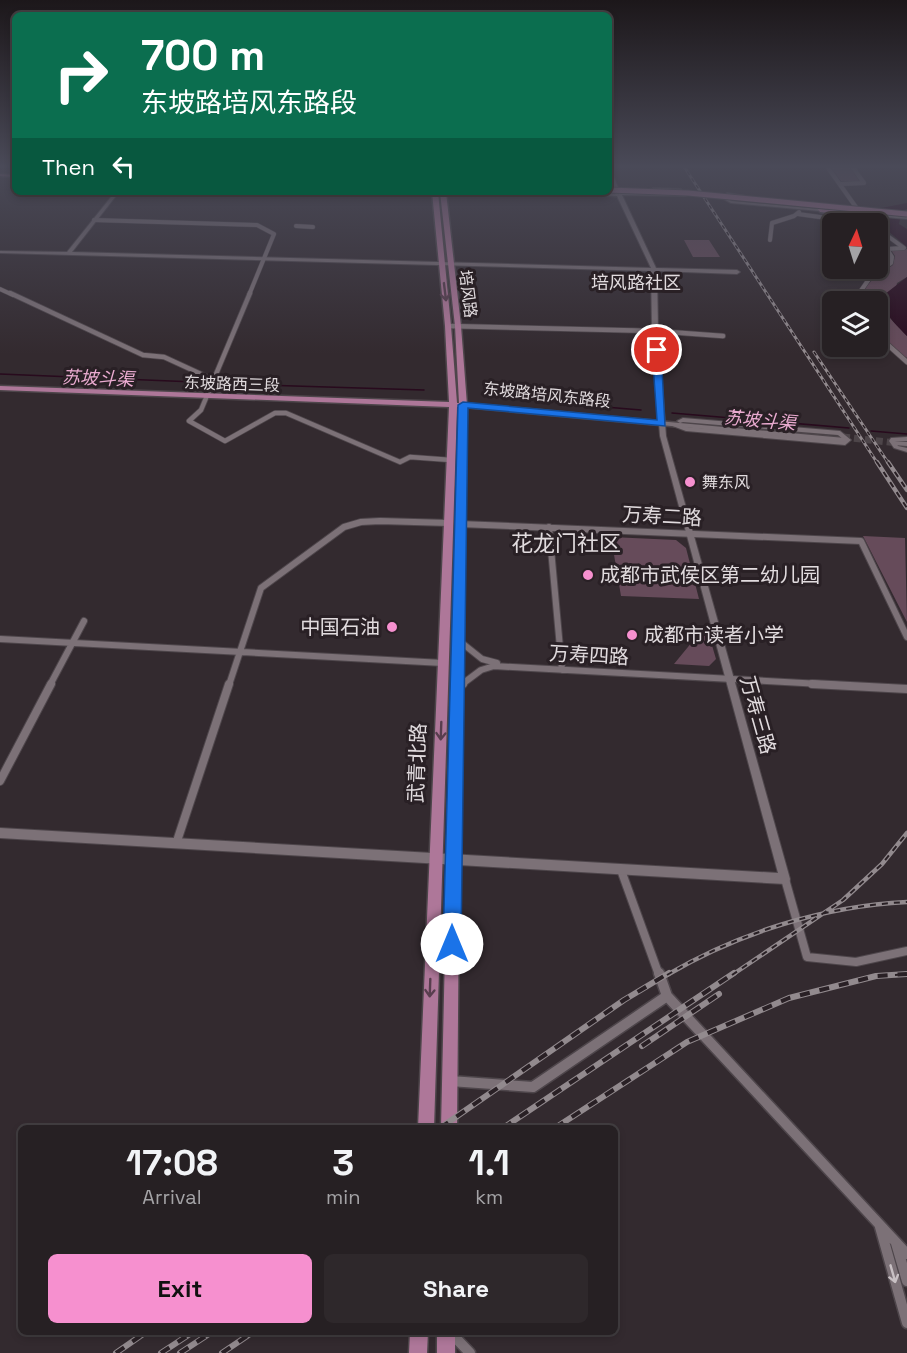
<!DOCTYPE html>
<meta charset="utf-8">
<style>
:root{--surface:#262023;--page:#2e282b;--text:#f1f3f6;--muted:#a4a3a6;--line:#423e41;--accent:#f690cf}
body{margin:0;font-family:"Space Grotesk","Noto Sans SC",sans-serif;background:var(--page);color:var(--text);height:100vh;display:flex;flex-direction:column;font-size:22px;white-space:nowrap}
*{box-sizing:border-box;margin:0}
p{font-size:20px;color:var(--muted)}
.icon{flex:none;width:33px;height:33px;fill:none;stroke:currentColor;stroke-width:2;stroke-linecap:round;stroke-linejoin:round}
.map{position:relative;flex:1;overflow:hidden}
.panel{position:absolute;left:18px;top:1125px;width:600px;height:210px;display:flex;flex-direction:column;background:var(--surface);border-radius:9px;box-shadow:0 3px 9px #0003,0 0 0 2px var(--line)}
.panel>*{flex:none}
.guide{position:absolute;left:12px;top:12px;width:600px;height:183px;border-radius:9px;box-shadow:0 3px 9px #0003,0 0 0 2px var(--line);background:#0b6e4f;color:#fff;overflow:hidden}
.needle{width:39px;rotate:4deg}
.tools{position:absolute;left:822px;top:213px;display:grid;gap:12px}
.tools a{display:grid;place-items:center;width:66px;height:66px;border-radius:9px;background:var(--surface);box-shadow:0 3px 9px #0003,0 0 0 2px var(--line);font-size:30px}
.pin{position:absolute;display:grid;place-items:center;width:51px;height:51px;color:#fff;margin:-26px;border:3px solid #fff;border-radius:50%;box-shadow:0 2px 6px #0007}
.me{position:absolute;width:66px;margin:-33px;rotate:0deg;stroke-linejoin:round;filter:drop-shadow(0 0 4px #0008)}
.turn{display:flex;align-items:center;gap:21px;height:126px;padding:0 30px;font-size:27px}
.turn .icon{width:78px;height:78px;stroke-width:2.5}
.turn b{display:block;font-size:42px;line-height:51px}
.then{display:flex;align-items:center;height:57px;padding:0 30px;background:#0003;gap:12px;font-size:22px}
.eta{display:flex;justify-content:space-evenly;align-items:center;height:102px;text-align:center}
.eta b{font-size:36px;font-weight:700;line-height:42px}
.action{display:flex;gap:12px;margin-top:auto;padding:12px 30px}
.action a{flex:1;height:69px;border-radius:9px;background:var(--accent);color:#111;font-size:24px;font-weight:700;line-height:69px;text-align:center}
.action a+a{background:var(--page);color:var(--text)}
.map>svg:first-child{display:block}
.green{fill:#664b5a}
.water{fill:#280a1d}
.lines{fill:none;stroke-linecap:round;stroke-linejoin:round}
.stream{stroke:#280a1d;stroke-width:1.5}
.secondary-tunnel{stroke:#4d4549;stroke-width:7;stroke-dasharray:7 4;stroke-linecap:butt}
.minor-far4-casing{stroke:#4e464b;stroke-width:5}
.minor-far3-casing{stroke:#4e464b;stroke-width:6}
.minor-far2-casing{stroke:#4e464b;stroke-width:8}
.minor-far1-casing{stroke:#4e464b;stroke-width:10}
.minor-casing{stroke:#4e464b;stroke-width:13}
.tertiary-casing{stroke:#4e464b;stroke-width:2}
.secondary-casing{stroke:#4e464b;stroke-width:3}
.primary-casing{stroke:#4e464b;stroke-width:3}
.minor-far4{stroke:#7c7177;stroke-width:4}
.minor-far3{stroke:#7c7177;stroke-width:4.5}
.minor-far2{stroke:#7c7177;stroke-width:6}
.minor-far1{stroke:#7c7177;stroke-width:8}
.minor{stroke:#7c7177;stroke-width:10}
.tertiary{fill:#7c7177;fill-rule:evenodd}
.secondary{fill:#7c7177;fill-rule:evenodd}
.primary{fill:#ae7799;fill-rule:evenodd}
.rail-far2-casing{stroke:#928a8e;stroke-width:3}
.rail-far1-casing{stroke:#928a8e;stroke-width:4.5}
.rail-casing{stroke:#928a8e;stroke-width:6}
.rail-far2{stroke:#292025;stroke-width:1.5;stroke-dasharray:4;stroke-linecap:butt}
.rail-far1{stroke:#292025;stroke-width:2;stroke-dasharray:6;stroke-linecap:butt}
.rail{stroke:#292025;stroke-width:4;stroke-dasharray:10;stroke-linecap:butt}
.primary-bridge-casing{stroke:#4e464b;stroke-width:7;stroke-linecap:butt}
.primary-bridge{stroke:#ae7799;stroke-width:5}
.oneway{stroke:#583e4e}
.oneway2{stroke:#c8c0c4}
.route{fill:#1a73e8;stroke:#114b97;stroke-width:1.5}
.poi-dot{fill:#f690cf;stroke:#292025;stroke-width:2}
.labels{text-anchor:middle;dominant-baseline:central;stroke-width:6;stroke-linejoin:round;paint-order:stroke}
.far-street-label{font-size:16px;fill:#e1dbde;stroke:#292025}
.far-poi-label{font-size:16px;fill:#e1dbde;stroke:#292025;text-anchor:start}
.far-quarter-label{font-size:18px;fill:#e1dbde;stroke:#292025}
.far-water-label{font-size:18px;font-style:italic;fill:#eaabd0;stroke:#292025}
.street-label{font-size:20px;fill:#e1dbde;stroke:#292025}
.poi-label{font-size:20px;fill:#e1dbde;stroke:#292025;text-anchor:start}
.quarter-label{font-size:22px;fill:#e1dbde;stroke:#292025}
</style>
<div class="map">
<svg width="907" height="1353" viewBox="0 0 907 1353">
<rect width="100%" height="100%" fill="#332a2f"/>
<!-- green -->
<path class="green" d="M829 165H848L860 182 841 181Z
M684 240H709L720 257H693Z
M907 249V277L897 283 890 318 907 336V358L894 349 878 330V302L863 301C862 283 880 274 893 265L895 256 891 250Z
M863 536 905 538 907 622Z
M611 537 676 540 686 548 699 599 621 596Z
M706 625 716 659 709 666 674 664Z"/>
<!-- water -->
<path class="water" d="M907 203V209L902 211 899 224 907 229V247L881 225 876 209Z
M907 277V336C895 323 881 313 885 294Z"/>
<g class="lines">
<!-- stream -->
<path class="stream" d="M0 374 195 382
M234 384 424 390
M593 406 641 410
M672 413 849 428
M871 431 907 434"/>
<!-- secondary-tunnel -->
<path class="secondary-tunnel" d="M843 437 897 443"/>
<!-- minor-far4 casing -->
<g class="minor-far4-casing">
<path id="minor-far4" d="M826 165 858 210
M840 184 864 183 851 165
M798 214 870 224
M94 220 257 225 274 234 249 295
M296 226 313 227
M770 240 772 223 794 216 799 212
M0 289 13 295
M858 295 869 279 891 263 892 257 887 249 904 248 878 229"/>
</g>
<!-- minor-far3 casing -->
<g class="minor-far3-casing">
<path id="minor-far3" d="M10 293 143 355 164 357 214 380
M250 293 201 410 189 421 225 441 275 413H286L400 462 410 457 451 460
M857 302 859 293
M448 326 655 331 723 336
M878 336 907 362"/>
</g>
<!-- minor-far2 casing -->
<g class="minor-far2-casing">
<path id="minor-far2" d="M460 524 861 541 907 637
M549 527 562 670
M0 639 443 663
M457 639 482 659 497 663
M50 685 84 621
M229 685 261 588 344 527 361 522 380 521 449 523
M461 685 481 670 494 666 839 685"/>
</g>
<!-- minor-far1 casing -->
<g class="minor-far1-casing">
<path id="minor-far1" d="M812 684 907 689
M456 689 463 684
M0 781 51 684
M176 844 229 684
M621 870 659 975
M785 879 807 957 856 962 907 951"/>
</g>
<!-- minor casing -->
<g class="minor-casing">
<path id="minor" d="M659 973 667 996 907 1254
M450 1081 533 1087 667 996
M880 1227 907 1323
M896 1243 907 1281
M450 1332 470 1353"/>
</g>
<!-- tertiary casing -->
<g class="tertiary-casing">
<path id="tertiary" d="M609 168 611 169 620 193 682 194 680 191 651 190 653 188 681 189 687 195 685 196 622 195 656 268 737 270 740 272 737 274 657 271 658 331 666 436 790 879 789 883 785 884 0 838V828L778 873 660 436 652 331 651 271 0 253V251L67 252 115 192H119L72 252 651 268 616 194 609 175Z
M727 193 746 196 744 197 728 195 725 197 732 201 907 217V219L731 203 720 197Z
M683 418 840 431 851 440 845 445 686 431 670 425 673 423 687 427 844 440 838 435 683 422 680 423 677 421Z
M907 437V441H895L898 446 907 448V452L894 448 889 441 891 438Z"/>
</g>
<!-- secondary casing -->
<g class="secondary-casing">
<path id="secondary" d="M531 192H598L621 194 618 196 534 194Z
M460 403 845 438 849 440 845 442 463 407H460Z
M894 441 907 442V446L894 445Z"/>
</g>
<!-- primary casing -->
<g class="primary-casing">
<path id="primary" d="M0 174 15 175V177L0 176Z
M432 192H438L451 326 457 403H459L455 326 440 192H446L461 326 467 405 461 689 457 1128H441L451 689 459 407H457L434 1128H418L449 407 0 390V386L449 402 445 326Z
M818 209 845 211 848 213 845 215 820 212Z
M410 1332H428L427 1353H409Z
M437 1332H455V1353H437Z"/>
</g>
<!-- minor-far4 -->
<use href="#minor-far4" class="minor-far4"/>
<!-- minor-far3 -->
<use href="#minor-far3" class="minor-far3"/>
<!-- minor-far2 -->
<use href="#minor-far2" class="minor-far2"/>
<!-- minor-far1 -->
<use href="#minor-far1" class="minor-far1"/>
<!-- minor -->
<use href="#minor" class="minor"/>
<!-- tertiary -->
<use href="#tertiary" class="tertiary"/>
<!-- secondary -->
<use href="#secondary" class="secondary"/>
<!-- primary -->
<use href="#primary" class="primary"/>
<!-- rail-far2 casing -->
<g class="rail-far2-casing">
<path id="rail-far2" d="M683 165 878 464
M814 352 889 464"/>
</g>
<!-- rail-far1 casing -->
<g class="rail-far1-casing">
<path id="rail-far1" d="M877 462 907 508
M888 462 907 490
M667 975C738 933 824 906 907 902
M732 975 843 900 882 864 907 833
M895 975 907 974"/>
</g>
<!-- rail casing -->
<g class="rail-casing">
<path id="rail" d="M642 1046 719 994
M440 1128 624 1000 669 973
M503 1128 734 973
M555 1128 687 1042 789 998 876 976 907 974
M116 1353 146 1332
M161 1353 193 1332
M180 1353 212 1332
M222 1353 253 1332"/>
</g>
<!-- rail-far2 -->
<use href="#rail-far2" class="rail-far2"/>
<!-- rail-far1 -->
<use href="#rail-far1" class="rail-far1"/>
<!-- rail -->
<use href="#rail" class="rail"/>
<!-- primary-bridge casing -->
<g class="primary-bridge-casing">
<path id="primary-bridge" d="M609 190 688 193 907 214"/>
</g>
<!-- primary-bridge -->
<use href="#primary-bridge" class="primary-bridge"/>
</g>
<!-- one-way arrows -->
<defs><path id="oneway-shaft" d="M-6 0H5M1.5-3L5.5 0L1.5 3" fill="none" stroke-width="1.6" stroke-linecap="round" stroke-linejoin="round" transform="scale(1.5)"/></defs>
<g class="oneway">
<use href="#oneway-shaft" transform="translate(445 292) rotate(83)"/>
<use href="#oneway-shaft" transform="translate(441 731) rotate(92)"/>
<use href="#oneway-shaft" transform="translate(430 988) rotate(92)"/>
</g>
<use class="oneway2" href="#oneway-shaft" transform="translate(893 1274) rotate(74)"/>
<!-- sky -->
<linearGradient id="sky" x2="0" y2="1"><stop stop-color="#1c171a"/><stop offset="0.47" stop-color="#4a4a58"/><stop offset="1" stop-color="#4a4a58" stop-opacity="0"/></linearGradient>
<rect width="907" height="354" fill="url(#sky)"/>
<!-- route -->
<path class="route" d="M657 348 661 350 665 426 468 408 461 944 458 950 452 953 446 950 443 944 458 405 463 402 657 420 652 350Z"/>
<!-- markers -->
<g class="poi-dot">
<circle cx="690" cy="482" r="6"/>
<circle cx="588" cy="575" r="6"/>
<circle cx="392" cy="627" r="6"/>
<circle cx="632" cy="635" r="6"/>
</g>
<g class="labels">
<!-- far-street labels -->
<g class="far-street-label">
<text transform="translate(468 294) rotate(83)">培风路</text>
<text transform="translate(232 384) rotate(2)">东坡路西三段</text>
<text transform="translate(547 395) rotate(6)">东坡路培风东路段</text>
</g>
<!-- far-poi labels -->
<g class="far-poi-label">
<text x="702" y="482">舞东风</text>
</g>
<!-- far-quarter labels -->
<g class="far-quarter-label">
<text x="636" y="282">培风路社区</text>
</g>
<!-- far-water labels -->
<g class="far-water-label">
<text transform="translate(98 378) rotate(2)">苏坡斗渠</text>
<text transform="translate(760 420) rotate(5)">苏坡斗渠</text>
</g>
<!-- street labels -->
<g class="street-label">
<text transform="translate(662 516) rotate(3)">万寿二路</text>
<text transform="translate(589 655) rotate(3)">万寿四路</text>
<text transform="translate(758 715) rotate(74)">万寿三路</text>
<text transform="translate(417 763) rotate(-88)">武青北路</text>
</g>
<!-- poi labels -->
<g class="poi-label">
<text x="600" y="575">成都市武侯区第二幼儿园</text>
<text x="380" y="627" text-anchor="end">中国石油</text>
<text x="644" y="635">成都市读者小学</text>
</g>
<!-- quarter labels -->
<g class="quarter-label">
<text x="566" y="543">花龙门社区</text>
</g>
</g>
</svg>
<div class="tools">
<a><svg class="needle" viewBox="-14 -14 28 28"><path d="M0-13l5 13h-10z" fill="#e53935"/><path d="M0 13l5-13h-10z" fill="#a4a3a6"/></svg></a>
<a><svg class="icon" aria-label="layers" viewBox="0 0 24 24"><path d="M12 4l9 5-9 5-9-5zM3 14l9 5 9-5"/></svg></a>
</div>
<div class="pin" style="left:657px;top:350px;background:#d93025"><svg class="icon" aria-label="arrive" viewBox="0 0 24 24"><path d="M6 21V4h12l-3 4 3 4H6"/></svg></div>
<svg class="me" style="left:452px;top:944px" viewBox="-20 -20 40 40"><circle r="19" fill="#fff"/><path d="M0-13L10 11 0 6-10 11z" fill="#1a73e8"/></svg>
<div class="guide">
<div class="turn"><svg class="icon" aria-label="right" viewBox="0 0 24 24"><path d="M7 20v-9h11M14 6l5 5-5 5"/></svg><div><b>700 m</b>东坡路培风东路段</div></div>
<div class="then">Then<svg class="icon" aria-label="left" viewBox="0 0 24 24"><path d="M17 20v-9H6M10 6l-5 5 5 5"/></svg></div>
</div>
<section class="panel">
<div class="eta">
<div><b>17:08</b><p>Arrival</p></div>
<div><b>3</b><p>min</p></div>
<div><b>1.1</b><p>km</p></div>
</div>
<div class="action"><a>Exit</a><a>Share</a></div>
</section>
</div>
